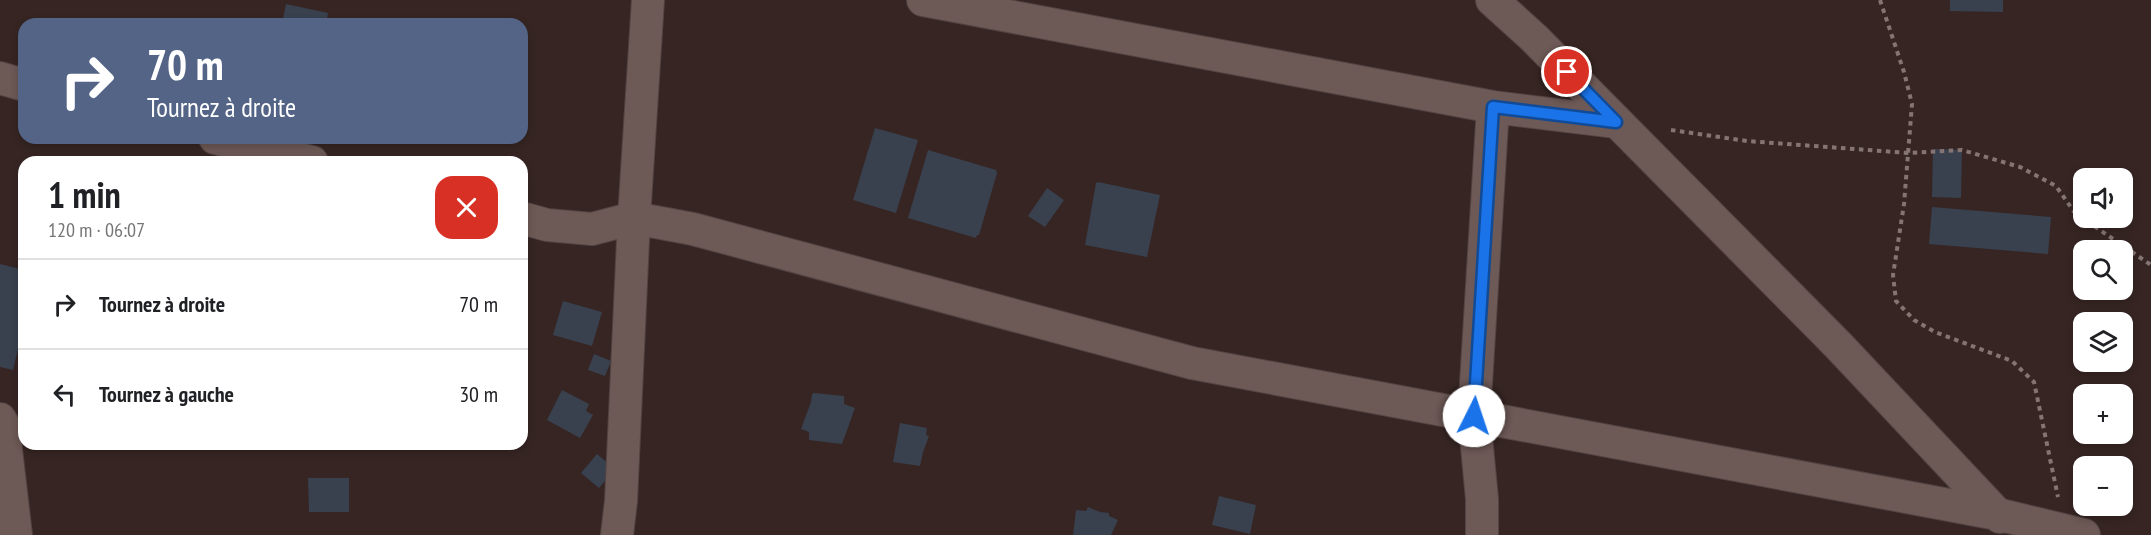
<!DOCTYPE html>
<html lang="fr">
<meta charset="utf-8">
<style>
:root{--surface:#fff;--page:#f2f2f2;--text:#202124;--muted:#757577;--line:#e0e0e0}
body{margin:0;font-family:"PT Sans Narrow",sans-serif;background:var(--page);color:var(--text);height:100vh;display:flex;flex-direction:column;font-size:22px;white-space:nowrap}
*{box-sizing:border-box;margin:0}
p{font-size:20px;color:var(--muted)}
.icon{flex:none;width:33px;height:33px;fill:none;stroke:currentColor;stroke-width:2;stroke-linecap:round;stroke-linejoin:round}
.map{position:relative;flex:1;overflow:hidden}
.drawer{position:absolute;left:18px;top:156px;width:510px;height:294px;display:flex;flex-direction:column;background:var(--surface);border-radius:18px;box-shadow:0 3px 9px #0003}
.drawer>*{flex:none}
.top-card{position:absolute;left:18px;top:18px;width:510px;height:126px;border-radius:18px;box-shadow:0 3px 9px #0003;background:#536486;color:#fff;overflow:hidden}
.buttons{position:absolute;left:2073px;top:168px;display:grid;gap:12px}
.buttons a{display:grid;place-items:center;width:60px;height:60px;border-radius:12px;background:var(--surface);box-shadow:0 3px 9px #0003;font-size:30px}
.pin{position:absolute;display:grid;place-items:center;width:51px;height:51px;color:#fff;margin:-26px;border:3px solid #fff;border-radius:50%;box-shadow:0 2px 6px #0007}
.me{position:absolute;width:66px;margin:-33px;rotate:4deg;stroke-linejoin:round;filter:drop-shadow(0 0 4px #0008)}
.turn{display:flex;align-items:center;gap:21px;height:126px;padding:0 30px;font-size:27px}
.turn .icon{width:78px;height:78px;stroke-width:2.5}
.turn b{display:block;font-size:42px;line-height:51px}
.round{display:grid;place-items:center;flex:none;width:63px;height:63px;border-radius:18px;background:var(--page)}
.overview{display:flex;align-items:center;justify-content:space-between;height:102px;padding:0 30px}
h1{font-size:36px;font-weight:700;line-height:45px}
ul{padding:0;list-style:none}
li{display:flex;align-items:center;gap:18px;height:90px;padding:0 30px;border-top:2px solid var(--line)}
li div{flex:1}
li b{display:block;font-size:22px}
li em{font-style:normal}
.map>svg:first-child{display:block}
.building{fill:#39414f}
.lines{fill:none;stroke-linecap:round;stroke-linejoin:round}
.minor-casing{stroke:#524442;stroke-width:34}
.path{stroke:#847574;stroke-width:4;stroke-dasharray:4.5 4.5;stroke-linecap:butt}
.minor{stroke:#6d5956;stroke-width:32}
.route-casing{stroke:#114b97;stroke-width:15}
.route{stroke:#1a73e8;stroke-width:10}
</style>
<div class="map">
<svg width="2151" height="535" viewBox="0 0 2151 535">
<rect width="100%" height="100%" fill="#362523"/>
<!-- building -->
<path class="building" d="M1950 0H2003V12L1950 11Z
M286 4 328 13 326 24H282Z
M875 128 918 140 896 213 853 200Z
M1933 149 1962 150 1961 198 1932 197Z
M928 150 996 170 997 173 979 235H977L976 238 908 218Z
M1098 182 1160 195 1147 257 1085 245 1096 183Z
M1047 188 1064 200 1045 227 1028 216Z
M1932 207 2051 217 2048 254 1929 244Z
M0 264 24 270V324L13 370 0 367Z
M563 301 602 312 592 346 553 335Z
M594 354 611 361 605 376 588 370Z
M562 390 589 404 586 411 593 415 580 438 547 420Z
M814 393 844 396V404L855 408 842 444 809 440V432L801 429 811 402 812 394Z
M900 423 927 428 926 435 929 436 923 452 920 466 893 462Z
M597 454 615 469 599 488 581 473Z
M308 478H349V512H309Z
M1219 496 1256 505 1250 534 1212 525Z
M1088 507 1100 512 1109 513V516L1118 520 1111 535H1073L1076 510 1086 511Z"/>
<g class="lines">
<!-- minor casing -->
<g class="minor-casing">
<path id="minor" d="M923 0 1493 107 1616 122
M1492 0 1534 38 1838 345 2000 517
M0 78 24 85
M215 138 312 162
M522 218 547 225 592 229 634 218 693 229 1192 363 1997 514 2084 535
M0 419 3 424 16 535
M617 535 621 501 634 218 648 0
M1482 535V499L1474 416 1493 107"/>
</g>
<!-- path -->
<path class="path" d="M1880 0 1904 72 1912 104 1904 204 1893 275 1896 301 1914 320 1935 332 2012 361 2034 382 2058 497
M1671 130 1747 141 1908 153 1962 150 2020 167 2056 186 2075 213 2151 265"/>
<!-- minor -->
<use href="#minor" class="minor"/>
</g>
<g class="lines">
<!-- route casing -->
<g class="route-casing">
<path id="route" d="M1474 416 1493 107 1616 122 1567 72"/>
</g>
<!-- route -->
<use href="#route" class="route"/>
</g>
</svg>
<div class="buttons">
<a><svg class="icon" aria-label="sound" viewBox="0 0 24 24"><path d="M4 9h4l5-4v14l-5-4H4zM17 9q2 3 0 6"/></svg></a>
<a><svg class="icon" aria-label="search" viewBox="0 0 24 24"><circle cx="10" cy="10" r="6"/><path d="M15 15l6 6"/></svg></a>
<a><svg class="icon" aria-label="layers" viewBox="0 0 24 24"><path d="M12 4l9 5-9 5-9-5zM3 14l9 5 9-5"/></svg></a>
<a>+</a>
<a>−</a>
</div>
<div class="pin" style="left:1567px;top:72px;background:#d93025"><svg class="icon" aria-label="arrive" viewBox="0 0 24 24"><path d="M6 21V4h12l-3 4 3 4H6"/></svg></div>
<svg class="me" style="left:1474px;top:416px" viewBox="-20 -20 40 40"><circle r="19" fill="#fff"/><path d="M0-13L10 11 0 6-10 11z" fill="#1a73e8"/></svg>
<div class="top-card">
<div class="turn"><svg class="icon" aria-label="right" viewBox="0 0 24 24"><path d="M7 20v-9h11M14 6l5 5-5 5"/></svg><div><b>70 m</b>Tournez à droite</div></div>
</div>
<section class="drawer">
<div class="overview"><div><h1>1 min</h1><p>120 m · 06:07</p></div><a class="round" style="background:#d93025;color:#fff"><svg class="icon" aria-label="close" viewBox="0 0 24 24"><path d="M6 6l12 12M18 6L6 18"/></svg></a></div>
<ul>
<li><svg class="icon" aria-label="right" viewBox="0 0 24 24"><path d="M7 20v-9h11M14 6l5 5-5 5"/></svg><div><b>Tournez à droite</b></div><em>70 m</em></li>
<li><svg class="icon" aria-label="left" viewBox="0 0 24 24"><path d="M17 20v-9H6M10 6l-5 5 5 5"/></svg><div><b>Tournez à gauche</b></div><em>30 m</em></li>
</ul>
</section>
</div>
